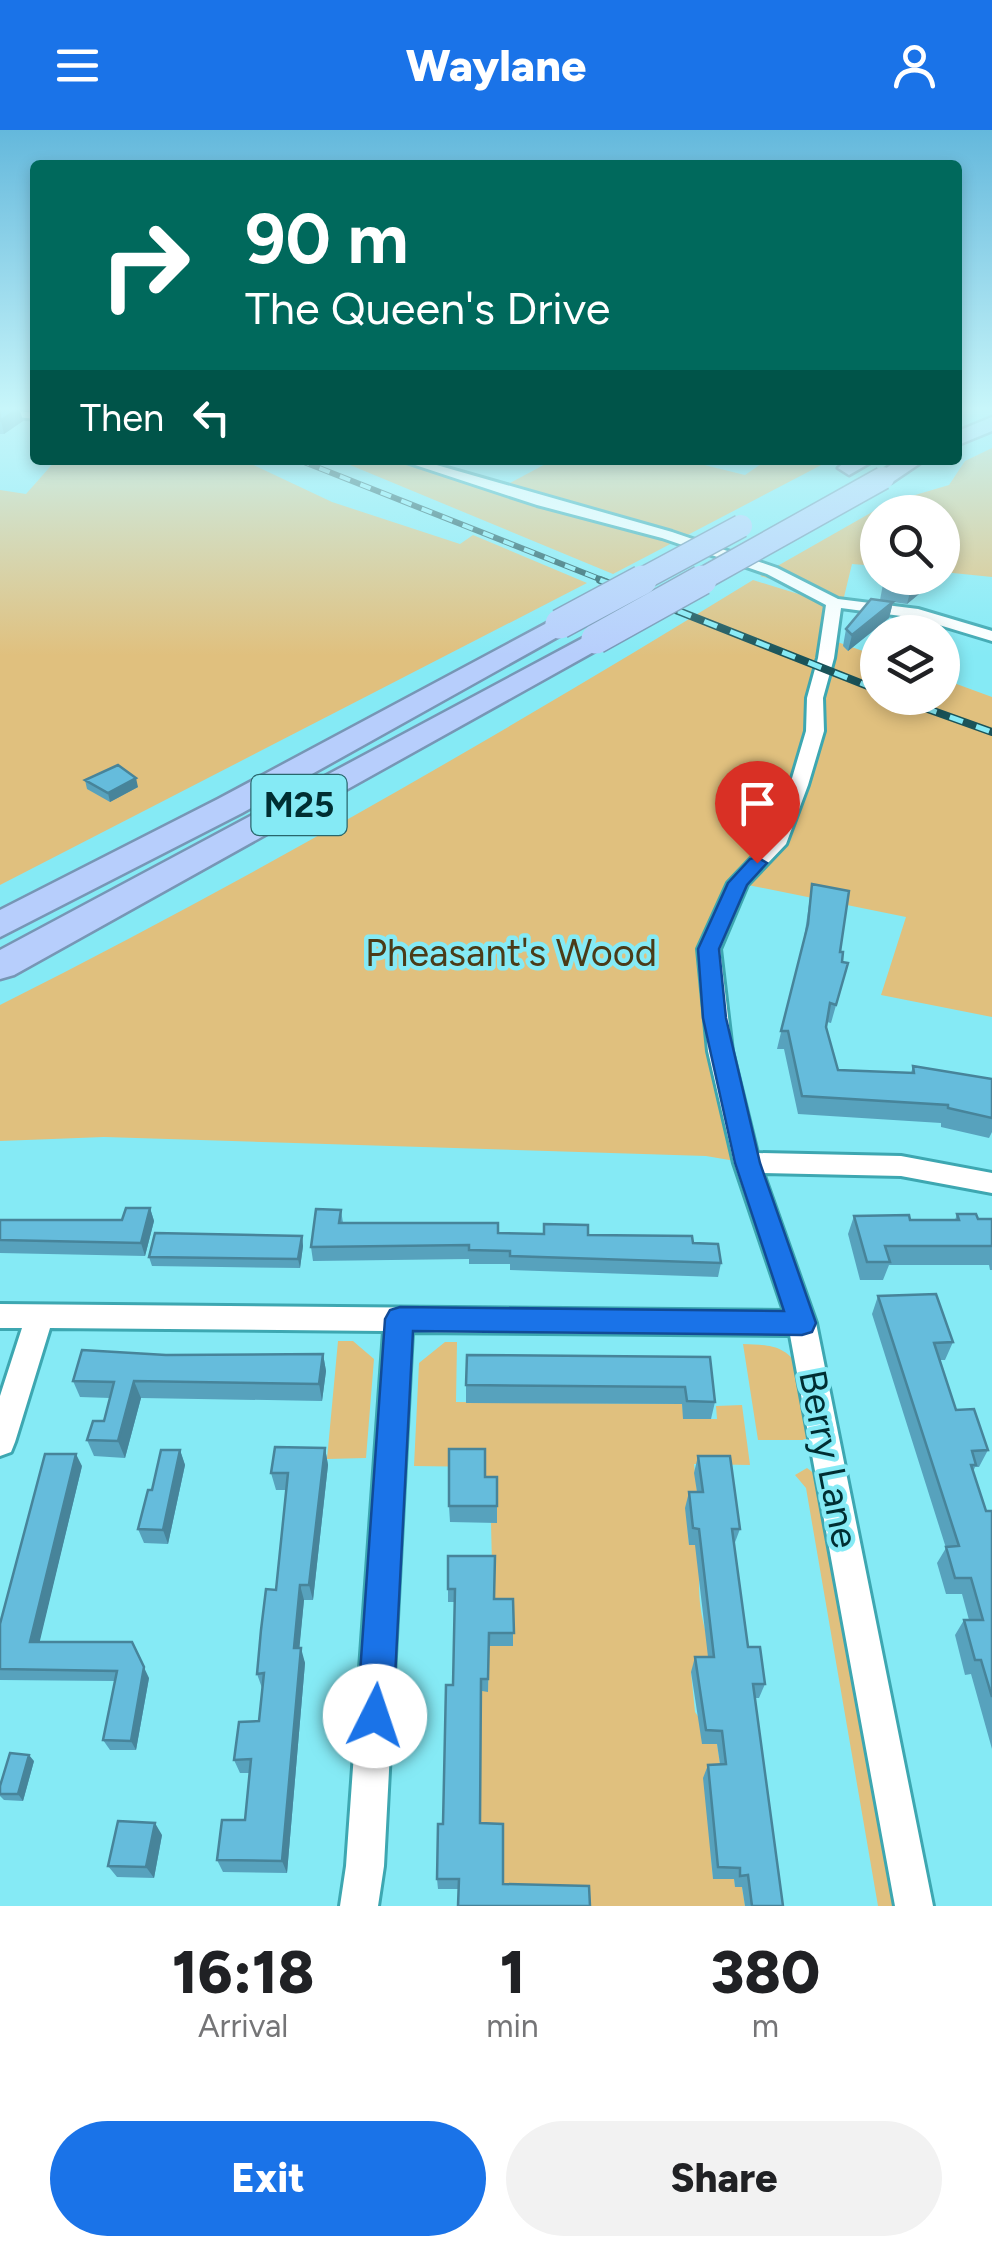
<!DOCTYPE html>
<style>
:root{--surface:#fff;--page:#f2f2f2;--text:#202124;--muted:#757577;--accent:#1a73e8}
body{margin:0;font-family:Figtree,sans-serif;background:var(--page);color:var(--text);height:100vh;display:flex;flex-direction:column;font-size:38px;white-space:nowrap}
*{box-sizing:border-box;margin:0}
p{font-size:32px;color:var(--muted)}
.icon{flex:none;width:55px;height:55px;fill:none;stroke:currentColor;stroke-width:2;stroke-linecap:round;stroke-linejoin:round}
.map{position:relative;height:1776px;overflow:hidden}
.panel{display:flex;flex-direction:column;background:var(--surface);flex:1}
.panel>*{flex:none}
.guide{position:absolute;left:30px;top:30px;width:932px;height:305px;border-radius:10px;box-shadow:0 5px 15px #0003;background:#00695c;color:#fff;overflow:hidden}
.fabs{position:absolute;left:860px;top:365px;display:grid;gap:20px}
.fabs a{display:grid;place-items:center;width:100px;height:100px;border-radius:50%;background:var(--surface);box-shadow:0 5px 15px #0003;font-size:50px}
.pin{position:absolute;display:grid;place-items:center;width:85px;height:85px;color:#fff;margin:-102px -42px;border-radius:50% 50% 50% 0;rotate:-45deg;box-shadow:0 0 10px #0007}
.pin .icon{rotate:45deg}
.me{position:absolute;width:110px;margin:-55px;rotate:4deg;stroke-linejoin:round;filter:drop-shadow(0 0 8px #0008)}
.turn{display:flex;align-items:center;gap:35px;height:210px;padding:0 50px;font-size:45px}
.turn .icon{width:130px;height:130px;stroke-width:2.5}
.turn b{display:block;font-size:70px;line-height:85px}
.then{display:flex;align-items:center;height:95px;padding:0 50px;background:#0003;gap:20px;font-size:38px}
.eta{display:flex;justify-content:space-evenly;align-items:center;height:170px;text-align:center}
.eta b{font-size:60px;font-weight:800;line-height:70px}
.action{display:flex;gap:20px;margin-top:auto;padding:20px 50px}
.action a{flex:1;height:115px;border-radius:60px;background:var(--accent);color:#fff;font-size:40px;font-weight:800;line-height:115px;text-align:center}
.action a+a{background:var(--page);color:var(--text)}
header{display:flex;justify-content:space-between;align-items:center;height:130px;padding:0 50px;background:var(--accent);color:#fff;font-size:45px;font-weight:800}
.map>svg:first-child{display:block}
.green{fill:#e0c07e}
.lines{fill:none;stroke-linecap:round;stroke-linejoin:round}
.minor-casing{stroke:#3da7b1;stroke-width:6}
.motorway-casing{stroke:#7796b5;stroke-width:5}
.minor{fill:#fff;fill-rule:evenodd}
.motorway{fill:#b7cefc;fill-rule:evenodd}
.rail-far1-casing{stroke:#1a5359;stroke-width:6}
.rail-casing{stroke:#1a5359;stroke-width:8}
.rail-far1{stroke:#85eaf5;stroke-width:4;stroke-dasharray:11;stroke-linecap:butt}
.rail{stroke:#85eaf5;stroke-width:5;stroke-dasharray:14;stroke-linecap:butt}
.motorway-bridge-far1-casing{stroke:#7796b5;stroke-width:25;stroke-linecap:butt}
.motorway-bridge-casing{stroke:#7796b5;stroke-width:32;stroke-linecap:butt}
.motorway-bridge-far1{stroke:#b7cefc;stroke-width:22}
.motorway-bridge{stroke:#b7cefc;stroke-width:29}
.wall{fill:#57a2bd}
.shaded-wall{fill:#47849a}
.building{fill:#65bcdc;stroke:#47849a;stroke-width:2.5}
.route{fill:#1a73e8;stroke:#114b97;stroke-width:2.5}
.labels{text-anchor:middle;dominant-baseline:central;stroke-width:9;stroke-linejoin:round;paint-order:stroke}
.shield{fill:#85eaf5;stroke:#28666c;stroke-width:2.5}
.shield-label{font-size:35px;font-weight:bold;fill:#002e32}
.park-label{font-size:38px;fill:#4b3b18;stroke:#85eaf5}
.street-label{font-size:38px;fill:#002e32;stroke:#85eaf5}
</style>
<header><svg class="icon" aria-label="menu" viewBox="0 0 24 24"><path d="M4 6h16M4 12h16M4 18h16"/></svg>Waylane<svg class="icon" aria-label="person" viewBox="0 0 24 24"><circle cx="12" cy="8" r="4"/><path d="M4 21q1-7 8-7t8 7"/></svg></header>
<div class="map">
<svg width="992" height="1776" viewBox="0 0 992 1776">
<rect width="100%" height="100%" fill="#85eaf5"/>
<!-- green -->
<path class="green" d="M992 318V447L943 442 942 382H878L877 436 852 434 843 471 760 446 888 373 949 355 965 331Z
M56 330H243L332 372 460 414 473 405 587 453 0 755V360L26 364Z
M338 330H420L510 353 553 330H684L745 345 767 330H831L613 444Z
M753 450 834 475 829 509 877 526 878 568H942L943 549 992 567V887L881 865 906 787 738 753 709 819 741 1032 706 1026 104 1007 0 1011V875C258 745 507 601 753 450Z
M338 1211H353L374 1229 366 1328 327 1329Z
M445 1212H457L456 1272 682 1274 684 1289H717L716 1276 742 1275 750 1335 694 1334 699 1379H686L689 1414 706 1415C691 1454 702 1506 722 1542L691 1543 695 1582 717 1614 722 1647 711 1728 713 1748 734 1749 735 1756 742 1757 745 1776H588L503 1764 480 1702 481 1561H488L489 1516H512L493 1477 491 1393H496L485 1364V1337L414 1336 419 1233Z
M743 1214C767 1215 784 1214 798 1236L814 1310H758Z
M807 1338 820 1348 903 1776H878L806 1358 795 1345Z"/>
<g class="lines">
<!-- minor casing -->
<g class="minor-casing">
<path id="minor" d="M0 279 35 283V289L0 285Z
M400 330H419L672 402 777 438 838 469 918 479 992 501V511L916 488 841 478 834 528 823 568 824 601 808 655 786 714 747 755 720 819 732 921 757 1023 901 1026 992 1043V1063L901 1046 763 1043 816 1193 933 1776H895L790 1205 412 1202 384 1736 378 1776H340L346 1736 384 1201 50 1198 15 1312 11 1322 0 1326V1266L22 1198H0V1174L784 1181 734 1033 708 921 698 819 728 753 767 712 790 655 806 601 807 568 818 528 826 475 767 444 662 408 537 375Z"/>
</g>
<!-- motorway casing -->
<g class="motorway-casing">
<path id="motorway" d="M992 287V301L958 315V301Z
M847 330H875L849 345 838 338Z
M898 330H925L891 353H875L872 348Z
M560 486 574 494 570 500 242 683 0 807V780L218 669Z
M596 501 606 503 610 509 606 515 14 845 0 849V820Z"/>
</g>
<!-- minor -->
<use href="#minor" class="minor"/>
<!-- motorway -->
<use href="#motorway" class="motorway"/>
<!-- rail-far1 casing -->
<g class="rail-far1-casing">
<path id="rail-far1" d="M299 330 607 452"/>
</g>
<!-- rail casing -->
<g class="rail-casing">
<path id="rail" d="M600 450 878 560
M897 568 992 602"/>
</g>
<!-- rail-far1 -->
<use href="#rail-far1" class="rail-far1"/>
<!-- rail -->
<use href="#rail" class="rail"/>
<!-- motorway-bridge-far1 casing -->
<g class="motorway-bridge-far1-casing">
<path id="motorway-bridge-far1" d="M637 452 741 396
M697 452 883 348"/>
</g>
<!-- motorway-bridge casing -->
<g class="motorway-bridge-casing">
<path id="motorway-bridge" d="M560 494 642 450
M596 509 702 450"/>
</g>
<!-- motorway-bridge-far1 -->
<use href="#motorway-bridge-far1" class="motorway-bridge-far1"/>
<!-- motorway-bridge -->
<use href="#motorway-bridge" class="motorway-bridge"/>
</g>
<!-- wall -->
<path class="wall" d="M0 277 19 278 23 291 4 304H0Z
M13 277H35V280Z
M883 454 925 459 907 474 893 472 889 488 848 521 843 516 846 499 880 470Z
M85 650 138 657 110 672 87 659Z
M812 754 840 822 842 832 848 833 831 893 827 892 826 897 838 940 911 943 913 936 992 949V1002L989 1008 941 997V993L798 984 784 919H777L804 808Z
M150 1078 154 1091 145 1126 0 1123V1090H122Z
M341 1080 343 1093 498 1103 588 1105 693 1113 721 1133 718 1147 510 1140V1134H469V1129L313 1131 311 1117Z
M957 1084 978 1089H992V1140H990L989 1135H889L883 1150H860L848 1104 854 1086 910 1090H955Z
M302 1106 303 1116 300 1138 152 1136 149 1127Z
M878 1166 953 1212 945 1230H939L956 1280 988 1320 979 1337H975L973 1342 986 1381H992V1619L971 1544 965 1545 955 1505 964 1490H969L962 1464H946L937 1433 946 1418 872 1184Z
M323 1224 326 1241 322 1271 141 1268 125 1328 94 1326 87 1310 104 1291 110 1268 80 1267 73 1251 166 1225Z
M710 1227 715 1272 711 1289H683L682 1274 466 1273V1255Z
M325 1318 328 1335 313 1470H304L299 1518 305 1533 287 1743 223 1742 217 1730 245 1690 250 1643H240L234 1630 259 1591 262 1558 257 1544 276 1460 286 1360H276L271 1343Z
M180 1320 185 1335 168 1414 144 1413 138 1399 152 1360Z
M698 1326 740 1399 734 1415 748 1517 765 1554 759 1568H755L783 1776H745L742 1757H735L734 1749H713L703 1648 708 1635 720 1634 717 1614H702L691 1542 695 1527H708L695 1415H689L685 1378 689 1362H697L694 1343Z
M82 1336 39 1512 149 1548 136 1620H110L103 1610 115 1551 0 1550V1494Z
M485 1347H497V1393L450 1392 449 1376Z
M448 1426 495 1469H513V1516H489L488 1562 482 1561 459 1759H438L437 1749 443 1694 453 1555 455 1472H448Z
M34 1631 23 1671 4 1670 0 1666V1656Z
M162 1705 154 1748 117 1747 108 1736Z"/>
<!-- shaded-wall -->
<path class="shaded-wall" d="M19 278 23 291 4 304 1 291Z
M923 448H928L925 459 907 474 911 458Z
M893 472 889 488 848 521 852 505Z
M136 648 138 657 110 672 108 663Z
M150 1078 154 1091 145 1126 141 1113Z
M302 1106 303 1116 300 1138 298 1129Z
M323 1224 326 1241 322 1271 319 1254Z
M134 1251 141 1268 125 1328 118 1311Z
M325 1318 328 1335 313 1470 309 1455Z
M180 1320 185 1335 168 1414 163 1400Z
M76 1324 82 1336 37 1523 30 1512Z
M300 1455 304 1470 298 1533 294 1518Z
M132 1512 149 1548 136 1620 131 1611Z
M301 1518 305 1533 287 1743 282 1731Z
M29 1625 34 1631 23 1671 18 1664Z
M155 1693 162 1705 154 1748 146 1737Z"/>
<!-- building -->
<path class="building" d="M0 277H7L19 278 0 291Z
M889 448H923L911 458 883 454Z
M871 469 893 472 852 505 846 499Z
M118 635 136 648 108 663 85 650Z
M812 754 849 761 840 822H843L842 832 848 833 836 875 830 873 826 897 838 940 914 943 913 936 992 949V988L948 978V975L802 966 788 901H781L808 794Z
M126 1078H150L141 1113 0 1110V1090H122Z
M316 1079 341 1080 339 1093H498V1103L544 1104V1094L588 1095V1105L692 1106 693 1113 718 1114 721 1133 510 1126V1121L469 1120V1115L311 1117Z
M957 1084H976L978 1089H992V1116H885L890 1132H867L854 1086 909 1085 910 1090H959Z
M155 1103 302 1106 298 1129 149 1127Z
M936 1164 953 1212 934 1213 956 1280 974 1279 988 1320 972 1321 976 1335H971L986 1381H992V1567L981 1530H975L964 1490H983L971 1448H955L946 1417 959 1416 878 1166Z
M82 1220 166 1225 323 1224 319 1254 134 1251 118 1311 87 1310 93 1291H104L114 1252 73 1251Z
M467 1225 710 1227 715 1272 687 1271 685 1257 466 1255Z
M275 1317 325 1318 309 1455H300L294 1518H301L282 1731 217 1730 222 1690H245L251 1629 234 1630 239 1592 259 1591 264 1543 257 1544 261 1500 266 1459 276 1460 288 1343H271Z
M449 1319H485V1347H497V1376H449Z
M161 1320H180L163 1400 138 1399 148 1360H152Z
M45 1324H76L30 1512H132L144 1537 131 1611 103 1610 117 1541 0 1539V1494Z
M698 1326H730L740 1399H732L748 1517H760L765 1554H753L783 1776H752L748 1745 740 1746V1738L718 1737 708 1635 726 1634 722 1601 706 1600 695 1527H714L699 1399 693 1398 689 1362H703Z
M448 1426H495L494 1469H513L514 1503H489L488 1549H481L480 1693 503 1694V1754L589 1756 590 1776H458L459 1749H437L438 1694H443L446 1555H453L455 1459H448Z
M10 1623 29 1625 18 1664H0V1656Z
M118 1691 155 1693 146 1737 108 1736Z"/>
<!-- sky -->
<linearGradient id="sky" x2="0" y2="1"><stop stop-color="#64b8dc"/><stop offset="0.53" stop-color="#c8f6fa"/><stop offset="1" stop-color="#c8f6fa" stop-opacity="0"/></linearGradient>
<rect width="992" height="526" fill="url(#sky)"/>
<!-- route -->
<path class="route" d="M757 727 767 733 747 755 719 819 726 888 760 1033 816 1193 812 1202 802 1205 413 1201 393 1586 387 1599 375 1604 362 1599 357 1586 385 1189 390 1180 400 1177 784 1181 735 1033 703 888 698 819 728 753 750 729Z"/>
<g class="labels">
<!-- shield labels -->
<rect class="shield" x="251.5" y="645" width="95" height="60" rx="8"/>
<g class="shield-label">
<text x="299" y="675">M25</text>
</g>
<!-- park labels -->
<g class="park-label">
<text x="511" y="823">Pheasant's Wood</text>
</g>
<!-- street labels -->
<g class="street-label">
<text transform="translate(829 1329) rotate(79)">Berry Lane</text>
</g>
</g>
</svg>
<div class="fabs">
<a><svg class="icon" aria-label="search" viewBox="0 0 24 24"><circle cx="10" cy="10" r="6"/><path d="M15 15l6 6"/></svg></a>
<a><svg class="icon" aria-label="layers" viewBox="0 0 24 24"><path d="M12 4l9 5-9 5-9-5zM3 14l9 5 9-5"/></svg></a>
</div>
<div class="pin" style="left:757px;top:733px;background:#d93025"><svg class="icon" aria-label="arrive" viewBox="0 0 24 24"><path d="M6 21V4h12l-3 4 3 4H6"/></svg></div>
<svg class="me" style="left:375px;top:1586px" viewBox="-20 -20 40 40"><circle r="19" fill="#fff"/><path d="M0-13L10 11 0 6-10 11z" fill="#1a73e8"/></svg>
<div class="guide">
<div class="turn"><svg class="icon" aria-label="right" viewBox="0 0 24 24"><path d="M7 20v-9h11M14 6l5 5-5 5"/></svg><div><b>90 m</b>The Queen's Drive</div></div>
<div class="then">Then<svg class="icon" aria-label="left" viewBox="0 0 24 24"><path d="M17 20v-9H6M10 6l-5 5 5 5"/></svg></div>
</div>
</div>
<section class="panel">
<div class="eta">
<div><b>16:18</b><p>Arrival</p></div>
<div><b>1</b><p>min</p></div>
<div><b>380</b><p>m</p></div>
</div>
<div class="action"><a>Exit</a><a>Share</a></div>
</section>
